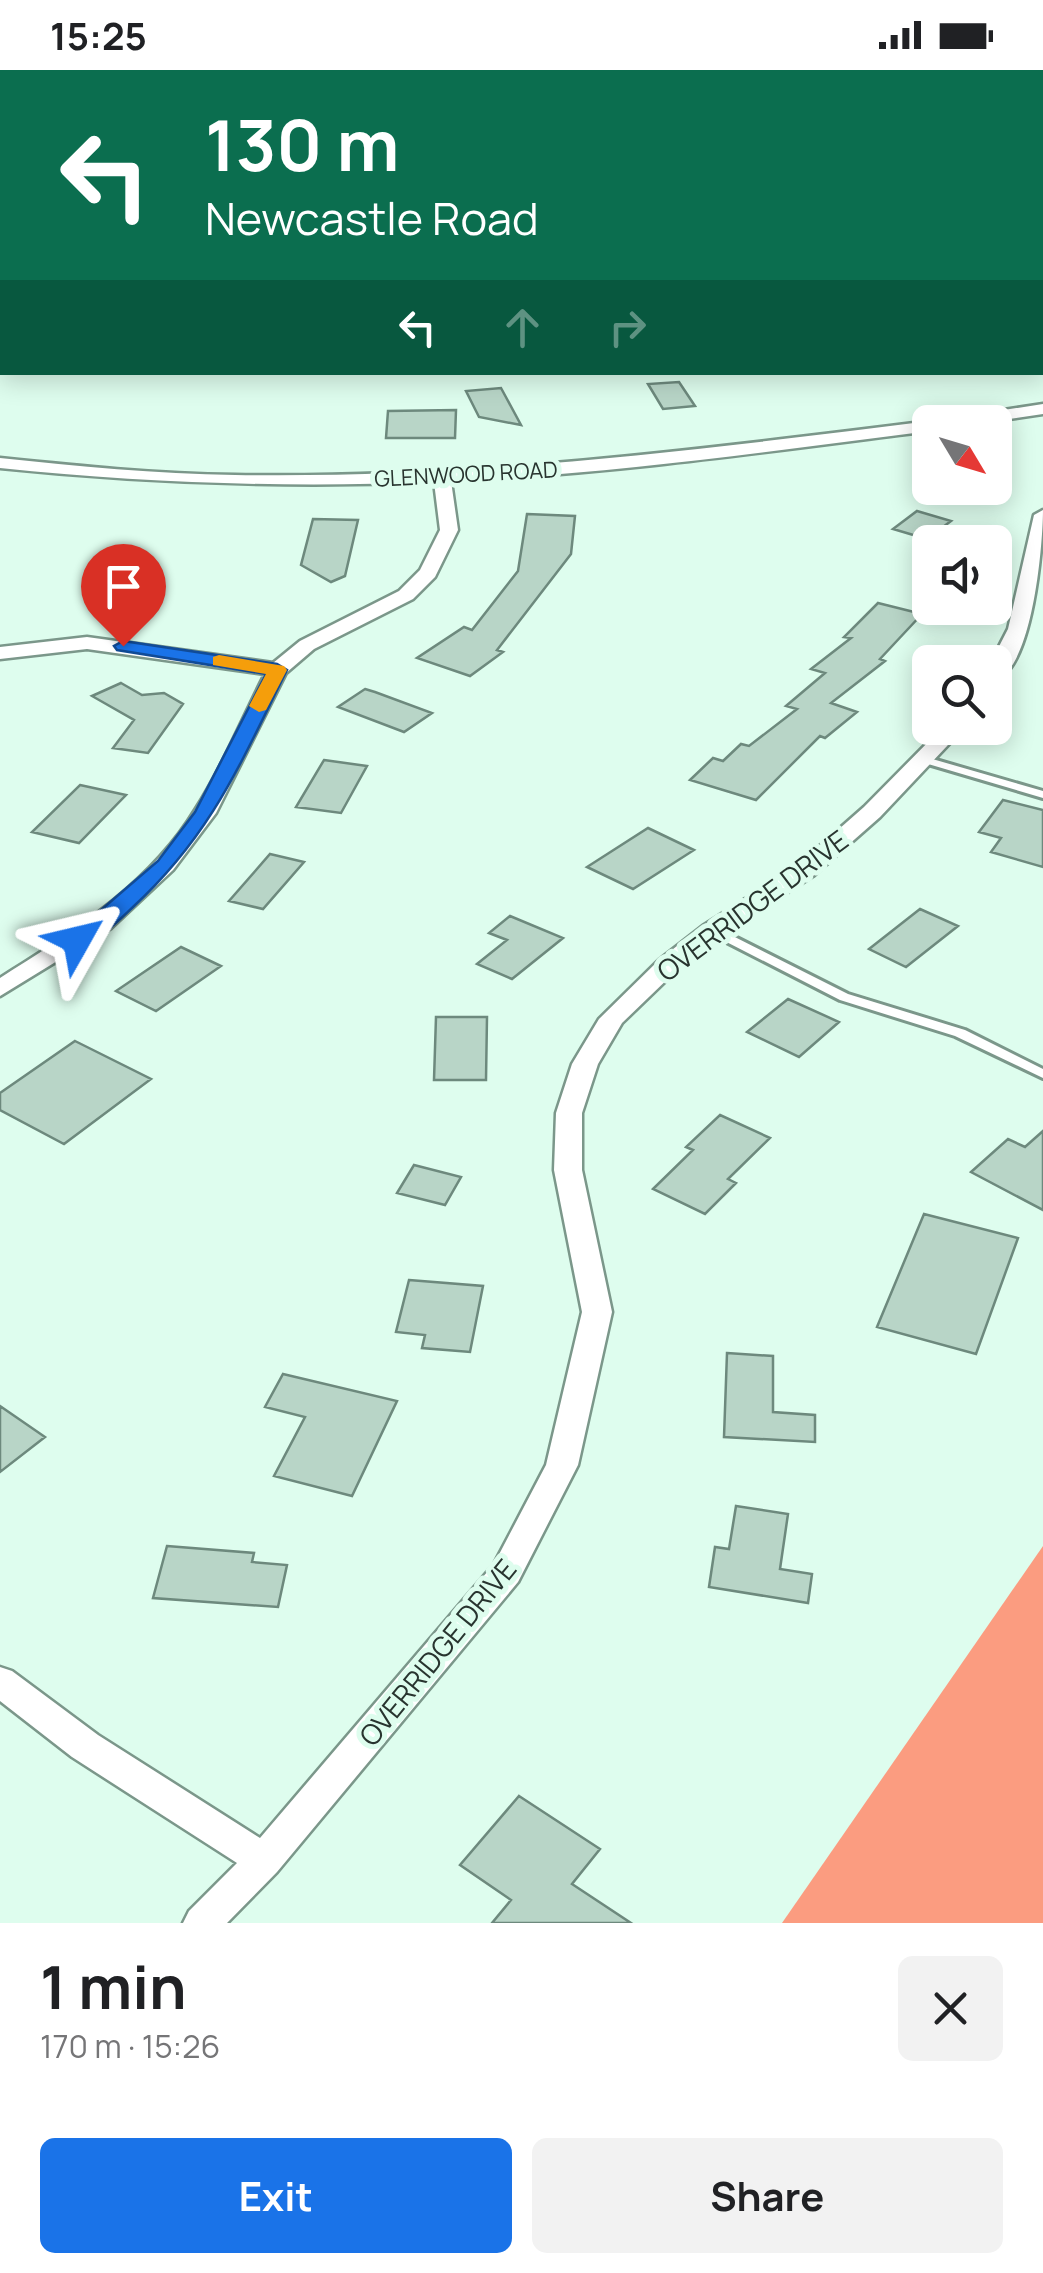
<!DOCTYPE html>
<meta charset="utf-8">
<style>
:root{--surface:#fff;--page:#f2f2f2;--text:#202124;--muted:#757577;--accent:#1a73e8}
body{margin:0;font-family:Manrope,sans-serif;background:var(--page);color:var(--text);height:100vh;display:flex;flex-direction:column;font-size:38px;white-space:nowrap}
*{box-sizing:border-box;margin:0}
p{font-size:32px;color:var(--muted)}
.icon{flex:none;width:55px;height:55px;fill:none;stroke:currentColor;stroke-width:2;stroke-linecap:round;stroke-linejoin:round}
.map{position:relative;height:1853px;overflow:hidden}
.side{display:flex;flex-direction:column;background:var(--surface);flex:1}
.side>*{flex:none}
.banner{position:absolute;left:0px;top:0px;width:1045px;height:305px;box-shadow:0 5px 25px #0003;background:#0b6e4f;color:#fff;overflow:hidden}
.needle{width:65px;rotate:128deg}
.buttons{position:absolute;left:912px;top:335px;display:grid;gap:20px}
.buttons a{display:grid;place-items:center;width:100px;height:100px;border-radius:15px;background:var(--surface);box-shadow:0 5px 25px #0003;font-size:50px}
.pin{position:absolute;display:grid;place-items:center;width:85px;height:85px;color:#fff;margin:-102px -42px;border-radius:50% 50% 50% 0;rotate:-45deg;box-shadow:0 0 10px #0007}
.pin .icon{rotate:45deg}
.me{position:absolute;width:110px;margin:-55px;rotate:53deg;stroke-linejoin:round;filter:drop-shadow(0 0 8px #0008)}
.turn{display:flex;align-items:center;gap:35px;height:210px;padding:0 40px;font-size:45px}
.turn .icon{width:130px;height:130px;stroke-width:2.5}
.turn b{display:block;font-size:70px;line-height:85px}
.lanes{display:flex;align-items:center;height:95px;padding:0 40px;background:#0003;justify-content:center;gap:50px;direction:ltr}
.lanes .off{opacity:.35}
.round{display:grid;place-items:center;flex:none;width:105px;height:105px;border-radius:15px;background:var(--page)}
.overview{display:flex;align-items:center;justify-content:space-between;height:170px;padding:0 40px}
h1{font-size:60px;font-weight:700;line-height:75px}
.action{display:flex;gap:20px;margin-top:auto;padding:20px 40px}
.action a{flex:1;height:115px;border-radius:15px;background:var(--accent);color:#fff;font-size:40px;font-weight:700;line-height:115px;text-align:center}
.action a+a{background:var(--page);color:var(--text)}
.status{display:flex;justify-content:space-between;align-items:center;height:70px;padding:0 50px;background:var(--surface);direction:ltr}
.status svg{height:28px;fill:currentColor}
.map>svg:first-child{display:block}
.green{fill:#fcd9ce}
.forest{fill:#fb9c80}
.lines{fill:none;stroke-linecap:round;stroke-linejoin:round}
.stream{stroke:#65d4a9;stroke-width:5}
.building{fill:#b8d5c7;stroke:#6d897d;stroke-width:2.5}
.lane-casing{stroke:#7b978a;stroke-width:6}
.street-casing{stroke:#7b978a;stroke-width:5}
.secondary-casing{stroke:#7b978a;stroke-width:5}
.primary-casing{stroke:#7b978a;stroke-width:5}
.path{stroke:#a7c1b5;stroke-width:2.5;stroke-dasharray:4 4;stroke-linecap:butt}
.lane{fill:#fff;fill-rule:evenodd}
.street{fill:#fff;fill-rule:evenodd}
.secondary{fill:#fff;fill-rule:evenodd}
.primary{fill:#fff;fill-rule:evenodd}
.route{fill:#1a73e8;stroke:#114b97;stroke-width:2.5}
.slow{fill:#f59e0b}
.labels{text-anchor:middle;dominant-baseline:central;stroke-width:10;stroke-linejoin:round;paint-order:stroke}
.far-street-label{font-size:22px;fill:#28342f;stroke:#defdee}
.street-label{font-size:28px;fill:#28342f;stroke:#defdee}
</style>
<div class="status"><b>15:25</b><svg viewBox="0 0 49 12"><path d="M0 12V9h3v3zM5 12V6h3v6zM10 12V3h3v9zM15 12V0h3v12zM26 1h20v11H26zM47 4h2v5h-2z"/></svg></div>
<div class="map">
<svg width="1043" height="1853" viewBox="0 0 1043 1853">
<rect width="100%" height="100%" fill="#defdee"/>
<!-- green -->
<path class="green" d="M0 0H471L2 2 0 117Z"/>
<!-- forest -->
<path class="forest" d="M1043 1476V1853H782Z"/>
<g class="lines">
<!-- stream -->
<path class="stream" d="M387 2 391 0"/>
</g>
<!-- building -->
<path class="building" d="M679 312 695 336 663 339 648 314Z
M501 318 521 355 479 347 466 321Z
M456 340 455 368H386L388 341Z
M917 441 951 451 927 469 893 459Z
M527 444 575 446 571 484 497 580 503 582 470 606 417 588 464 557 472 560 518 501Z
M313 449 358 450 345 506 331 512 301 495Z
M878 533 922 544 880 589 885 591 831 633 857 642 825 668 820 666 756 730 690 710 713 688 723 691 741 674 749 676 797 639 786 636 825 603 811 599 851 568 844 567Z
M121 613 142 625 164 623 183 634 148 683 113 678 134 650 92 626Z
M365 619 375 622 432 643 404 662 338 637Z
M324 690 367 696 341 743 296 737Z
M80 715 126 725 79 773 32 762Z
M1003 730 1043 740V797L991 782 1001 768 979 762Z
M648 758 694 780 633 819 587 797Z
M270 784 304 792 263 839 229 831Z
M920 839 958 856 906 897 869 879Z
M510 846 563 868 512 909 477 894 507 870 489 863Z
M181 877 221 896 156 941 116 921Z
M788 929 839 952 799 987 747 962Z
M436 947H487L486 1010H434Z
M75 971 151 1009 64 1074 0 1040V1023Z
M720 1045 770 1068 728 1109 736 1113 705 1144 653 1119 693 1080 686 1077Z
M1043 1061V1140L971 1102 1008 1069 1025 1077Z
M414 1095 461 1107 445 1135 397 1123Z
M924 1144 1018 1168 976 1284 877 1257Z
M409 1210 483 1216 470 1282 422 1278 425 1265 396 1262Z
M727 1283 773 1286V1342L815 1345V1372L724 1367Z
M283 1304 397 1331 352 1426 274 1406 305 1347 265 1337Z
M0 1336 45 1367 0 1402Z
M736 1436 788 1444 780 1499 812 1504 808 1533 709 1517 715 1477 729 1479Z
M167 1476 254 1483 252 1492 287 1495 278 1537 153 1528Z
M519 1726 600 1779 572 1814 631 1853H492L511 1830 460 1795Z"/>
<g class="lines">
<!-- lane casing -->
<g class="lane-casing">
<path id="lane" d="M922 686 1043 721V728L918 691 917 689Z
M713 856 848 924 965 960 1043 999V1008L955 966 840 930 709 863 707 860 709 857Z"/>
</g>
<!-- street casing -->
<g class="street-casing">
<path id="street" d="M2 223V233L0 234V224Z
M1042 254H1043V264H1042Z
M0 257H2V267H0Z
M1043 334V344L988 352H950L958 347Z
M930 351 936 352H930V361C771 381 611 404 451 411L458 460 435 507 413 529 314 579 286 603 216 743 173 800 111 858 0 926V908C72 862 149 816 195 740 222 698 242 649 265 604L87 579 0 589V577L87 567 273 593 300 571 399 521 420 500 440 460 434 412C288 418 145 413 0 398V388C78 396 156 404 235 405 468 409 699 380 930 351Z
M1043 440C1043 474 1033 599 995 610V592H991L1008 559 1034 445Z
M942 658H964L880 747 813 806 722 865 677 900 622 953 598 994 582 1043V1100L612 1242 578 1395 518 1512 277 1802 227 1853H183L189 1841 237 1793 72 1687 0 1631V1597L12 1601 98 1665 260 1768 494 1494 546 1395 582 1242 554 1100 556 1043 572 994 599 949 659 890 704 855 797 796 864 737Z"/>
</g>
<!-- secondary casing -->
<g class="secondary-casing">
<path id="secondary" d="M1042 167H1043V179H1042Z"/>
</g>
<!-- primary casing -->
<g class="primary-casing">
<path id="primary" d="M2 125V139L0 140V126Z"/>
</g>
<!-- path -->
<path class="path" d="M424 2 432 0
M553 2 563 0"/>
<!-- lane -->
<use href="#lane" class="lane"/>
<!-- street -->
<use href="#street" class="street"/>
<!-- secondary -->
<use href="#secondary" class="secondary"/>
<!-- primary -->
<use href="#primary" class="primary"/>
</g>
<!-- route -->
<path class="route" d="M123 571 277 594 287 600C240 694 212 764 133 837 117 852 99 871 77 877L69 875 66 870 158 791 195 742 266 604 117 580 114 576Z"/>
<!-- slow -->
<path class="slow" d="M219 585 284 596 287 600 266 640 259 642 249 636 266 604 213 595V587Z"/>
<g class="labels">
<!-- far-street labels -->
<g class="far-street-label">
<text transform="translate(466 404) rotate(-3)">GLENWOOD ROAD</text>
</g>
<!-- street labels -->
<g class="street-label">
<text transform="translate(752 835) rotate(-37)">OVERRIDGE DRIVE</text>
<text transform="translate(437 1582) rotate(-51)">OVERRIDGE DRIVE</text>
</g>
</g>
</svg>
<div class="buttons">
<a><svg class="needle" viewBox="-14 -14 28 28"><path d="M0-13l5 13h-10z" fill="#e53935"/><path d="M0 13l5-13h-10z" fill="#757577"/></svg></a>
<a><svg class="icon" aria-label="sound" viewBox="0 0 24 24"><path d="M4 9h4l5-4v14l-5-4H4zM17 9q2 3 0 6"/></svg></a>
<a><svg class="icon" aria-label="search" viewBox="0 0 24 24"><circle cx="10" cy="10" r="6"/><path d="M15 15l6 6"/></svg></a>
</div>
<div class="pin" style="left:123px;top:576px;background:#d93025"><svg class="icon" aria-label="arrive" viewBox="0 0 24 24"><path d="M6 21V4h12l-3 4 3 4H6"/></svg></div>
<svg class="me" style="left:77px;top:870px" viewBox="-20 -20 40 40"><path d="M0-17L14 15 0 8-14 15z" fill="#1a73e8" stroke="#fff" stroke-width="4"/></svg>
<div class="banner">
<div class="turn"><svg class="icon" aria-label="left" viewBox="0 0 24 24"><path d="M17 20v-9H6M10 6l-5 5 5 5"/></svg><div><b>130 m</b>Newcastle Road</div></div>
<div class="lanes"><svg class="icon" aria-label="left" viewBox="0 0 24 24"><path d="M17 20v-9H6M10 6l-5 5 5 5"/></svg><svg class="icon off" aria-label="ahead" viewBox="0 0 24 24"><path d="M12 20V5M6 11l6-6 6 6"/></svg><svg class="icon off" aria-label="right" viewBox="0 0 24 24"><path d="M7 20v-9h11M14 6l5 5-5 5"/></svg></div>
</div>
</div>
<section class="side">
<div class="overview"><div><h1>1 min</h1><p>170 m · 15:26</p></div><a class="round"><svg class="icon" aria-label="close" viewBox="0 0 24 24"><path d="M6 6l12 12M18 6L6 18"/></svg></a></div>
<div class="action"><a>Exit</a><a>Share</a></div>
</section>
